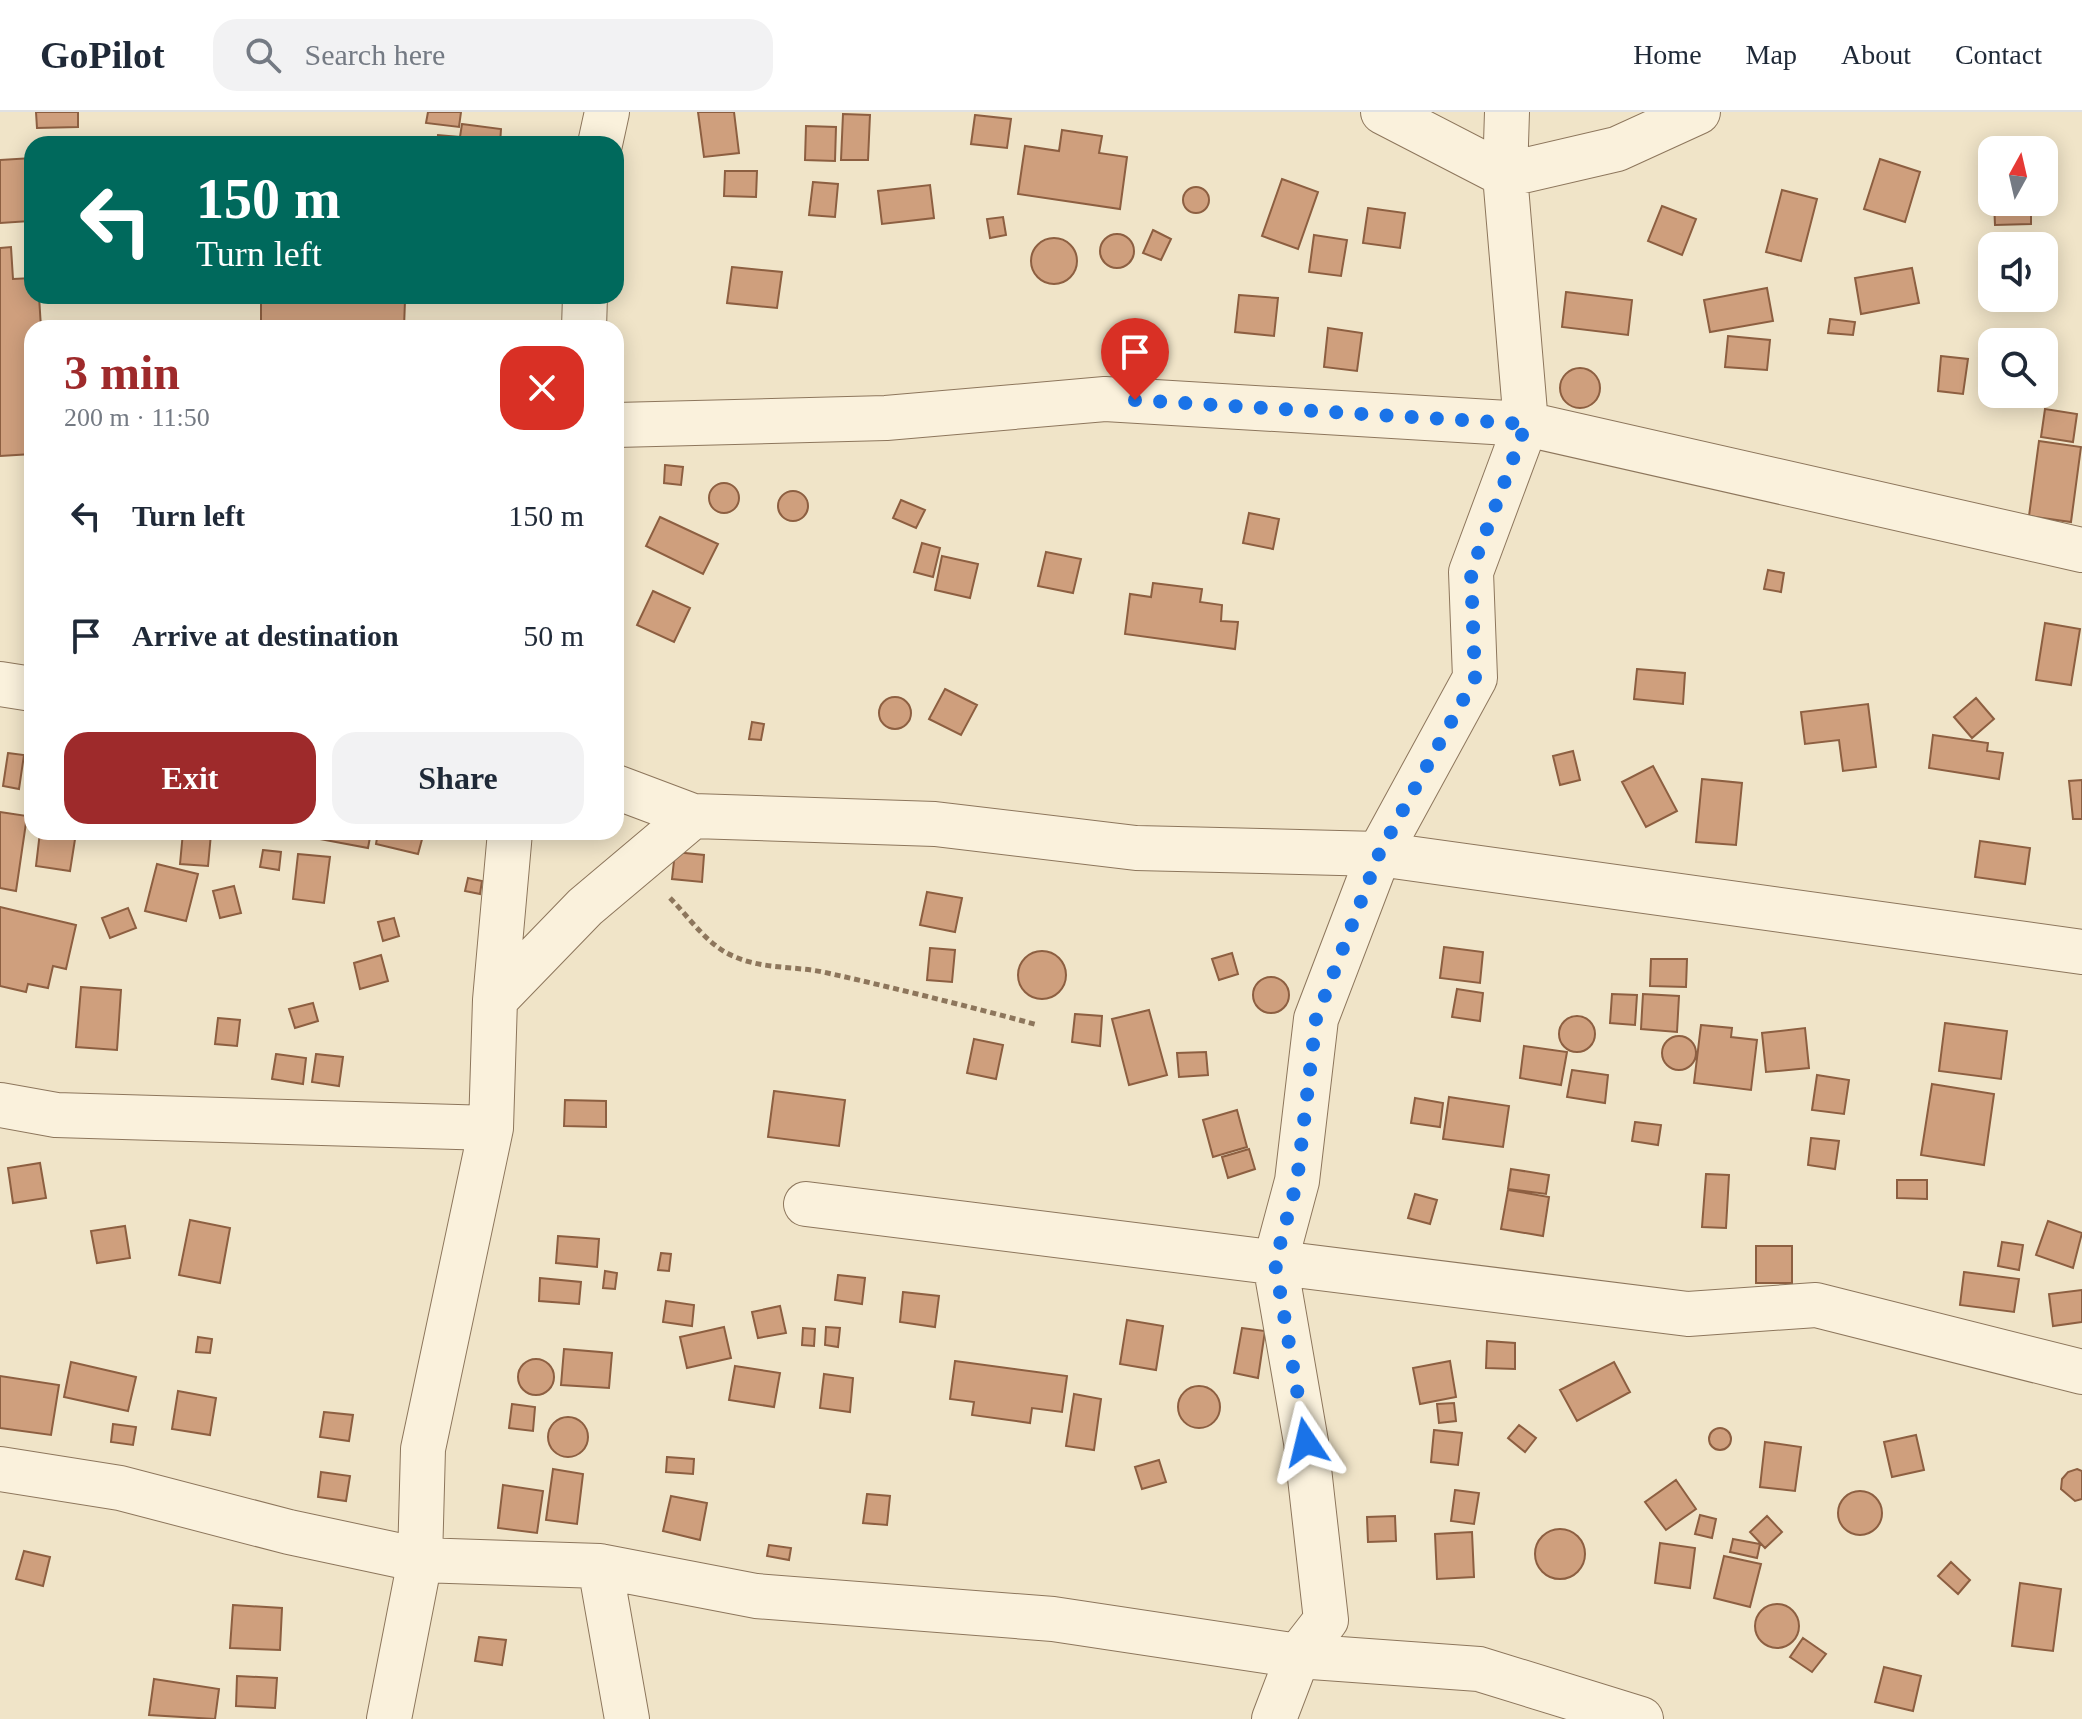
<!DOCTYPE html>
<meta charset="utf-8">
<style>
:root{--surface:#fff;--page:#f2f2f3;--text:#1f2937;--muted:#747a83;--line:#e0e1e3;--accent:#9e2a2b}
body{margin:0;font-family:"Times New Roman",serif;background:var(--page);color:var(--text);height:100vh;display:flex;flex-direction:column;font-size:30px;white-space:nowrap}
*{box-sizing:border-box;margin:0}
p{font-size:26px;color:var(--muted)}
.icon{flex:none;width:44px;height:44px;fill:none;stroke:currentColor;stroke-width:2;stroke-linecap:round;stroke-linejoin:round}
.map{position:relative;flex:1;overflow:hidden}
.sheet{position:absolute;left:24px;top:208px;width:600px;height:520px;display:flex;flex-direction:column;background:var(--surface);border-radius:24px;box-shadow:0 4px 20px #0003}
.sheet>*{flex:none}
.top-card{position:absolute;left:24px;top:24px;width:600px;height:168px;border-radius:24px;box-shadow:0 4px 20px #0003;background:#00695c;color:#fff;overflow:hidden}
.needle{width:52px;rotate:8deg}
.fabs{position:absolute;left:1978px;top:24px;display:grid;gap:16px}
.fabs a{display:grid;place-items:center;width:80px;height:80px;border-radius:16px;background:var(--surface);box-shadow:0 4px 20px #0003;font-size:40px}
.pin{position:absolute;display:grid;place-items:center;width:68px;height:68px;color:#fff;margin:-82px -34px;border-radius:50% 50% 50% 0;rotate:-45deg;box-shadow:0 0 8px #0007}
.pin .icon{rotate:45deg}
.me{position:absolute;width:88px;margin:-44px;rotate:350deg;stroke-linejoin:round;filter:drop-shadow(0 0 6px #0008)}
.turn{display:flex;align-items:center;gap:28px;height:168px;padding:0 40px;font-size:36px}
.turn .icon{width:104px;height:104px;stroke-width:2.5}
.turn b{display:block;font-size:56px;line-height:68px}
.round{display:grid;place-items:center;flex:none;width:84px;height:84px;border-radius:24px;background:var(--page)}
.summary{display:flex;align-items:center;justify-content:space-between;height:136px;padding:0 40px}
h1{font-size:48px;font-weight:700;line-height:60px;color:var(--accent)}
.primary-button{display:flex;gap:16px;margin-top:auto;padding:16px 40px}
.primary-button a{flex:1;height:92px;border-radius:24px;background:var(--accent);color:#fff;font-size:32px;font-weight:700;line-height:92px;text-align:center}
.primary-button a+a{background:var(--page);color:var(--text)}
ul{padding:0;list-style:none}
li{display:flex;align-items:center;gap:24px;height:120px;padding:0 40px}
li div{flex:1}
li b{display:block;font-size:30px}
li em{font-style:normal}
header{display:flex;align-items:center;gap:48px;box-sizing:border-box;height:112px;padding:0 40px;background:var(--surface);border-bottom:2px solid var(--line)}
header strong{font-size:38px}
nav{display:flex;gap:44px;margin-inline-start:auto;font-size:28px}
.search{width:560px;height:72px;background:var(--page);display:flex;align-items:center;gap:20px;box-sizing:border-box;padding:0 28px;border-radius:24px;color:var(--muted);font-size:30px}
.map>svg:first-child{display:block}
.building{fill:#cf9f7d;stroke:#8d5f41;stroke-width:2}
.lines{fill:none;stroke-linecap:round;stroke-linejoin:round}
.minor-casing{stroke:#8d765c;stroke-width:46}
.path{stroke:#8d765c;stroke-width:5;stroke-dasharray:6 4;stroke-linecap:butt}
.minor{stroke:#faf1dc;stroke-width:44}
.route{stroke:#1a73e8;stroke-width:14;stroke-dasharray:0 25.2}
</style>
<header>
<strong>GoPilot</strong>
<div class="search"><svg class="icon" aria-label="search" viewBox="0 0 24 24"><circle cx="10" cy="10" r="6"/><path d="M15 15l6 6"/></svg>Search here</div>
<nav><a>Home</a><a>Map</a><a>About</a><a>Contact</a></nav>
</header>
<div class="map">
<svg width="2082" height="1607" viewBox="0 0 2082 1607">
<rect width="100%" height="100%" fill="#f0e4c8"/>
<!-- building -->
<path class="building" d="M36 0H78V15L37 16Z
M428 0H461L459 15 426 11Z
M698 0H734L739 41 704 45Z
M843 2 870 3 868 48H841Z
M975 3 1011 7 1007 36 971 32Z
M462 12 501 17 500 32H437L438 23 460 25Z
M806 14 836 15 835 49 805 48Z
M1062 18 1102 24 1099 41 1127 45 1120 97 1018 82 1025 34 1059 39Z
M32 46V131H31L30 109 0 111V48Z
M1880 47 1920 60 1905 110 1864 97Z
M725 59H757L756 85 724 84Z
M1282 67 1318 80 1298 137 1262 124Z
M813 70 838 72 835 105 809 103Z
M930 73 934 106 882 112 878 79Z
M1183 88a13 13 0 1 1 26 0a13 13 0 1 1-26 0Z
M1782 78 1817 87 1801 149 1766 140Z
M1994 90H2031V112L1995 113Z
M1662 94 1696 107 1682 143 1648 129Z
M1368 96 1405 101 1400 136 1363 131Z
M1003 105 1006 123 990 126 987 107Z
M1153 118 1171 127 1161 148 1143 141Z
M1100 139a17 17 0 1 1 34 0a17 17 0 1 1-34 0Z
M1314 123 1347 128 1341 164 1309 160Z
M1031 149a23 23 0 1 1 46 0a23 23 0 1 1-46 0Z
M11 135 13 167 32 166V184H39L41 216H32V342L0 344V136Z
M732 155 782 160 777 196 727 191Z
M1912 156 1919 191 1861 202 1855 166Z
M1767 176 1773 209 1710 220 1704 188Z
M1566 180 1632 188 1628 223 1562 215Z
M1239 183 1278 186 1274 224 1235 220Z
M261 187 405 188 404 216H261Z
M1830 207 1855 210 1853 223 1828 221Z
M1328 216 1362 221 1357 259 1324 255Z
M1728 224 1770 228 1767 258 1725 255Z
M1941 244 1968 247 1963 282 1938 279Z
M1560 276a20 20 0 1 1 40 0a20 20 0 1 1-40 0Z
M2045 297 2077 302 2073 330 2041 325Z
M2039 329 2081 335 2071 410 2029 404Z
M665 353 683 355 681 373 664 371Z
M709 386a15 15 0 1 1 30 0a15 15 0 1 1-30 0Z
M778 394a15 15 0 1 1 30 0a15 15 0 1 1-30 0Z
M901 388 925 398 916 416 893 406Z
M1249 401 1279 407 1273 437 1243 431Z
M660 405 718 432 703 462 646 434Z
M922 431 940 436 933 465 914 460Z
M1046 440 1081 447 1073 481 1038 474Z
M942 444 978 452 970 486 935 478Z
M1768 458 1784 461 1781 480 1764 477Z
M1153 471 1202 477 1200 490 1222 493 1221 509 1238 510 1235 537 1125 522 1130 482 1151 485Z
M653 479 690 496 674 530 637 513Z
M2045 511 2080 517 2071 573 2036 568Z
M1637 557 1685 561 1683 592 1634 587Z
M945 577 977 593 961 623 929 607Z
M879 601a16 16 0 1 1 32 0a16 16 0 1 1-32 0Z
M1976 586 1994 607 1972 626 1954 605Z
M1868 592 1876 655 1843 659 1839 628 1805 632 1801 600Z
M752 610 764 612 761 628 749 627Z
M1933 623 1988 631 1987 639 2003 641 1999 667 1929 656Z
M1573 639 1580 668 1560 673 1553 644Z
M8 641 24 643 19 677 3 674Z
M1653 654 1677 699 1646 715 1622 670Z
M1702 667 1742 671 1736 733 1696 730Z
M2082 668V707H2073L2069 669Z
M0 700 27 704 16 779 0 776Z
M40 720 76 721 70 759 36 754Z
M183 720 211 722 208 754 180 752Z
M310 720H371L368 736 309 725Z
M378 720H424L418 742 376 732Z
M1980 729 2030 736 2025 772 1975 765Z
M263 738 281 740 279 758 260 755Z
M675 740 704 743 702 770 672 767Z
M298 742 330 745 324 791 293 787Z
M157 752 198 762 186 809 145 799Z
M468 766 482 769 480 782 465 779Z
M234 774 241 801 220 806 213 779Z
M927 780 962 786 955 820 920 813Z
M0 795 76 813 66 857 53 854 48 876 28 872 26 880 0 874Z
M128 796 136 816 110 826 102 806Z
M394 806 399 824 383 829 378 810Z
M1444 835 1483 840 1480 871 1440 866Z
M930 836 955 838 952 870 927 868Z
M1018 863a24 24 0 1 1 48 0a24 24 0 1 1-48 0Z
M1232 841 1238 862 1219 868 1212 847Z
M381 843 388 869 360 877 354 851Z
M1651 847H1687L1686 875 1650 874Z
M1253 883a18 18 0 1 1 36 0a18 18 0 1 1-36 0Z
M81 875 121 878 117 938 76 935Z
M1457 877 1483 881 1480 909 1452 905Z
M1612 882 1637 883 1635 913 1610 911Z
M1643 882 1679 884 1677 920 1641 917Z
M313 891 318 909 295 916 289 897Z
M1149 898 1167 963 1129 973 1112 907Z
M1075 902 1102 904 1100 934 1072 930Z
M1559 922a18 18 0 1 1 36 0a18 18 0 1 1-36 0Z
M218 906 240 908 237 934 215 932Z
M1945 911 2007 919 2001 967 1939 959Z
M1701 913 1732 916 1731 925 1757 928 1751 978 1694 971Z
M1805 916 1809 956 1766 960 1762 921Z
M1662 941a17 17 0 1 1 34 0a17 17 0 1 1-34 0Z
M974 927 1003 933 996 967 967 961Z
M1524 934 1567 940 1561 973 1520 966Z
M1206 940 1208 963 1179 965 1177 941Z
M276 942 306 946 303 972 272 967Z
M316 942 343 945 339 974 312 970Z
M1572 958 1608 963 1605 991 1567 985Z
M1817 963 1849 968 1844 1002 1812 998Z
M1932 972 1994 982 1984 1053 1921 1043Z
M774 979 845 988 839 1034 768 1025Z
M1449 985 1509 994 1503 1035 1443 1027Z
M1415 986 1443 991 1440 1015 1411 1011Z
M565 988 606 989V1015L564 1014Z
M1237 998 1247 1035 1213 1045 1203 1008Z
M1635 1010 1661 1013 1658 1033 1632 1029Z
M1811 1026 1839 1029 1835 1057 1808 1053Z
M1249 1037 1255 1057 1228 1066 1222 1045Z
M40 1051 46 1086 13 1091 8 1056Z
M1511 1057 1549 1063 1546 1082 1508 1077Z
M1706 1062 1729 1063 1726 1116 1702 1115Z
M1897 1068H1927V1087L1897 1086Z
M1508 1078 1549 1085 1543 1124 1501 1117Z
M1415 1082 1437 1088 1430 1112 1408 1106Z
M190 1108 230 1116 220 1171 179 1163Z
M2048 1109 2082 1121 2073 1156 2036 1143Z
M125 1114 130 1146 97 1151 91 1119Z
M558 1124 599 1127 597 1155 556 1151Z
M2002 1130 2023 1133 2019 1158 1998 1154Z
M1756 1134H1792V1171H1756Z
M661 1141 671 1142 669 1159 658 1158Z
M605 1159 617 1161 615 1177 603 1176Z
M1964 1160 2019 1167 2014 1200 1960 1193Z
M838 1163 865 1166 862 1192 835 1188Z
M540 1166 581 1170 579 1192 539 1189Z
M2082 1178V1210L2053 1214 2049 1182Z
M903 1180 939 1184 935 1215 900 1210Z
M666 1189 694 1193 692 1214 663 1210Z
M780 1194 786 1221 758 1226 752 1200Z
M1127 1208 1163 1214 1156 1258 1120 1252Z
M724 1215 731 1246 687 1256 680 1225Z
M826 1215 840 1216 838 1235 825 1233Z
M803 1216 815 1217 814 1234 802 1233Z
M1242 1216 1265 1219 1258 1266 1234 1261Z
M198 1225 212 1227 210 1241 196 1240Z
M1487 1229 1515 1231V1257L1486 1256Z
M564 1237 612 1241 609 1276 561 1273Z
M518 1265a18 18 0 1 1 36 0a18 18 0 1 1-36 0Z
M955 1249 1067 1264 1062 1300 1032 1296 1030 1311 972 1303 974 1290 950 1287Z
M1450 1249 1456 1285 1420 1292 1413 1256Z
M71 1250 136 1265 128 1299 64 1285Z
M1614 1250 1630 1280 1577 1309 1560 1278Z
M735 1254 780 1261 774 1295 729 1288Z
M824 1262 853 1266 850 1300 820 1296Z
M0 1264 59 1273 51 1323 0 1316Z
M1178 1295a21 21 0 1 1 42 0a21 21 0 1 1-42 0Z
M178 1279 216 1286 210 1323 172 1317Z
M1074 1282 1101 1287 1094 1338 1066 1334Z
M1454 1291 1456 1309 1439 1311 1437 1292Z
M512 1292 535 1295 533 1319 509 1316Z
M324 1300 353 1303 349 1329 320 1325Z
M548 1325a20 20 0 1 1 40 0a20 20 0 1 1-40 0Z
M113 1312 136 1315 133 1333 111 1330Z
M1519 1313 1536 1326 1525 1340 1508 1326Z
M1709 1327a11 11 0 1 1 22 0a11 11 0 1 1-22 0Z
M1434 1318 1462 1321 1458 1353 1431 1350Z
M1916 1323 1924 1358 1892 1365 1884 1330Z
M1765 1330 1801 1335 1795 1379 1760 1375Z
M667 1345 694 1347 693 1362 666 1360Z
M1159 1348 1166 1370 1142 1377 1135 1355Z
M553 1357 583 1362 577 1412 546 1408Z
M2077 1357 2082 1359V1387L2075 1389 2061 1377 2062 1367 2068 1360Z
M321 1360 350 1364 346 1389 318 1385Z
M1676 1368 1696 1397 1666 1418 1645 1390Z
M503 1373 543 1379 537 1421 498 1416Z
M1455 1378 1479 1381 1474 1412 1451 1409Z
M1838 1401a22 22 0 1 1 44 0a22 22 0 1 1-44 0Z
M867 1382 890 1384 887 1413 863 1411Z
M671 1384 707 1391 700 1428 663 1419Z
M1700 1403 1716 1407 1712 1426 1695 1422Z
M1395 1404 1396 1429 1368 1430 1367 1405Z
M1767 1404 1782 1420 1765 1436 1750 1420Z
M1535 1442a25 25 0 1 1 50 0a25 25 0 1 1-50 0Z
M1472 1420 1474 1465 1437 1467 1435 1422Z
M1733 1427 1760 1432 1757 1446 1730 1440Z
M1660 1431 1695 1436 1690 1476 1655 1471Z
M769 1433 791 1436 789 1448 767 1444Z
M24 1439 50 1445 43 1474 16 1467Z
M1724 1444 1761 1452 1750 1495 1714 1486Z
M1951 1450 1970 1468 1958 1482 1938 1464Z
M2020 1471 2061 1477 2053 1539 2012 1534Z
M1755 1514a22 22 0 1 1 44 0a22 22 0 1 1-44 0Z
M233 1493 282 1496 280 1538 230 1536Z
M479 1525 506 1528 502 1553 475 1549Z
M1803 1526 1826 1542 1812 1560 1790 1545Z
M1884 1555 1921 1564 1913 1599 1875 1590Z
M237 1564 277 1566 275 1596 236 1594Z
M154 1567 219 1577 215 1607 149 1603Z"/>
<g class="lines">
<!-- minor casing -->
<g class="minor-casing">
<path id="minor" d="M1383 0 1505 63 1617 37 1698 0
M600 32 607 0
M584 216 585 184
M616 313 886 306 1105 287 1526 312 2082 438
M0 572 32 577
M616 675 693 704 935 712 1136 736 1379 742 2082 840
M495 888 585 795 693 704
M0 993 56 1003 491 1016
M806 1092 1688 1202 1816 1193 2082 1260
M0 1357 120 1376 289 1420 420 1448 600 1454 756 1484 1053 1507 1298 1544 1479 1557 1641 1607
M600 1454 627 1607
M389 1607 420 1448 423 1337 491 1016 495 888 510 720
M1274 1607 1298 1544 1326 1508 1306 1330 1275 1151 1297 1069 1316 907 1379 742 1475 566 1471 460 1526 312 1505 63 1507 0"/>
</g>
<!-- path -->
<path class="path" d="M670 786C689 805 707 833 733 844 761 857 793 854 823 860 895 876 967 894 1038 913"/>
<!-- minor -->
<use href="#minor" class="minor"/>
</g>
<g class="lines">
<!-- route -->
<path class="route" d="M1135 288 1526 312 1471 460 1475 566 1379 742 1316 907 1297 1069 1275 1151 1306 1330"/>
</g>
</svg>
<div class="fabs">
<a><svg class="needle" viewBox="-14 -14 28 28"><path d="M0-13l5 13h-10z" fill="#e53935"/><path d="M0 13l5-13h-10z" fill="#747a83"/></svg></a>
<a><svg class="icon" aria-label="sound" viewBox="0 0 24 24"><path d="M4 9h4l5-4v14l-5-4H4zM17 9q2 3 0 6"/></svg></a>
<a><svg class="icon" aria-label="search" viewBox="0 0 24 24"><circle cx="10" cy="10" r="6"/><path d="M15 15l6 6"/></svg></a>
</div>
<div class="pin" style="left:1135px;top:288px;background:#d93025"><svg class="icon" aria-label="arrive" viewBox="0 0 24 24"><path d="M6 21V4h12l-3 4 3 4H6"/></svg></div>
<svg class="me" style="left:1306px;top:1330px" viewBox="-20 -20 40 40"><path d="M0-17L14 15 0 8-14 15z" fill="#1a73e8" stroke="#fff" stroke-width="4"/></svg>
<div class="top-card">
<div class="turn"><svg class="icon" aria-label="left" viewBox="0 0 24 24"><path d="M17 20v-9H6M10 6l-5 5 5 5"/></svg><div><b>150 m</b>Turn left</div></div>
</div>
<section class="sheet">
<div class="summary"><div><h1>3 min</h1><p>200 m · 11:50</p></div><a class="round" style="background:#d93025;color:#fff"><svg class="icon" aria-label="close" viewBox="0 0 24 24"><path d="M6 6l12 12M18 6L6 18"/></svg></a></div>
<ul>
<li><svg class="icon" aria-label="left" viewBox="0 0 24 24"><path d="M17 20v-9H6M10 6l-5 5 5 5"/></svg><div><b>Turn left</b></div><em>150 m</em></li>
<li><svg class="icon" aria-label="arrive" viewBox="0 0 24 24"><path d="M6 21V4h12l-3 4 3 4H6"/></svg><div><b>Arrive at destination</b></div><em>50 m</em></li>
</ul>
<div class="primary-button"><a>Exit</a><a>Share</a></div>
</section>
</div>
